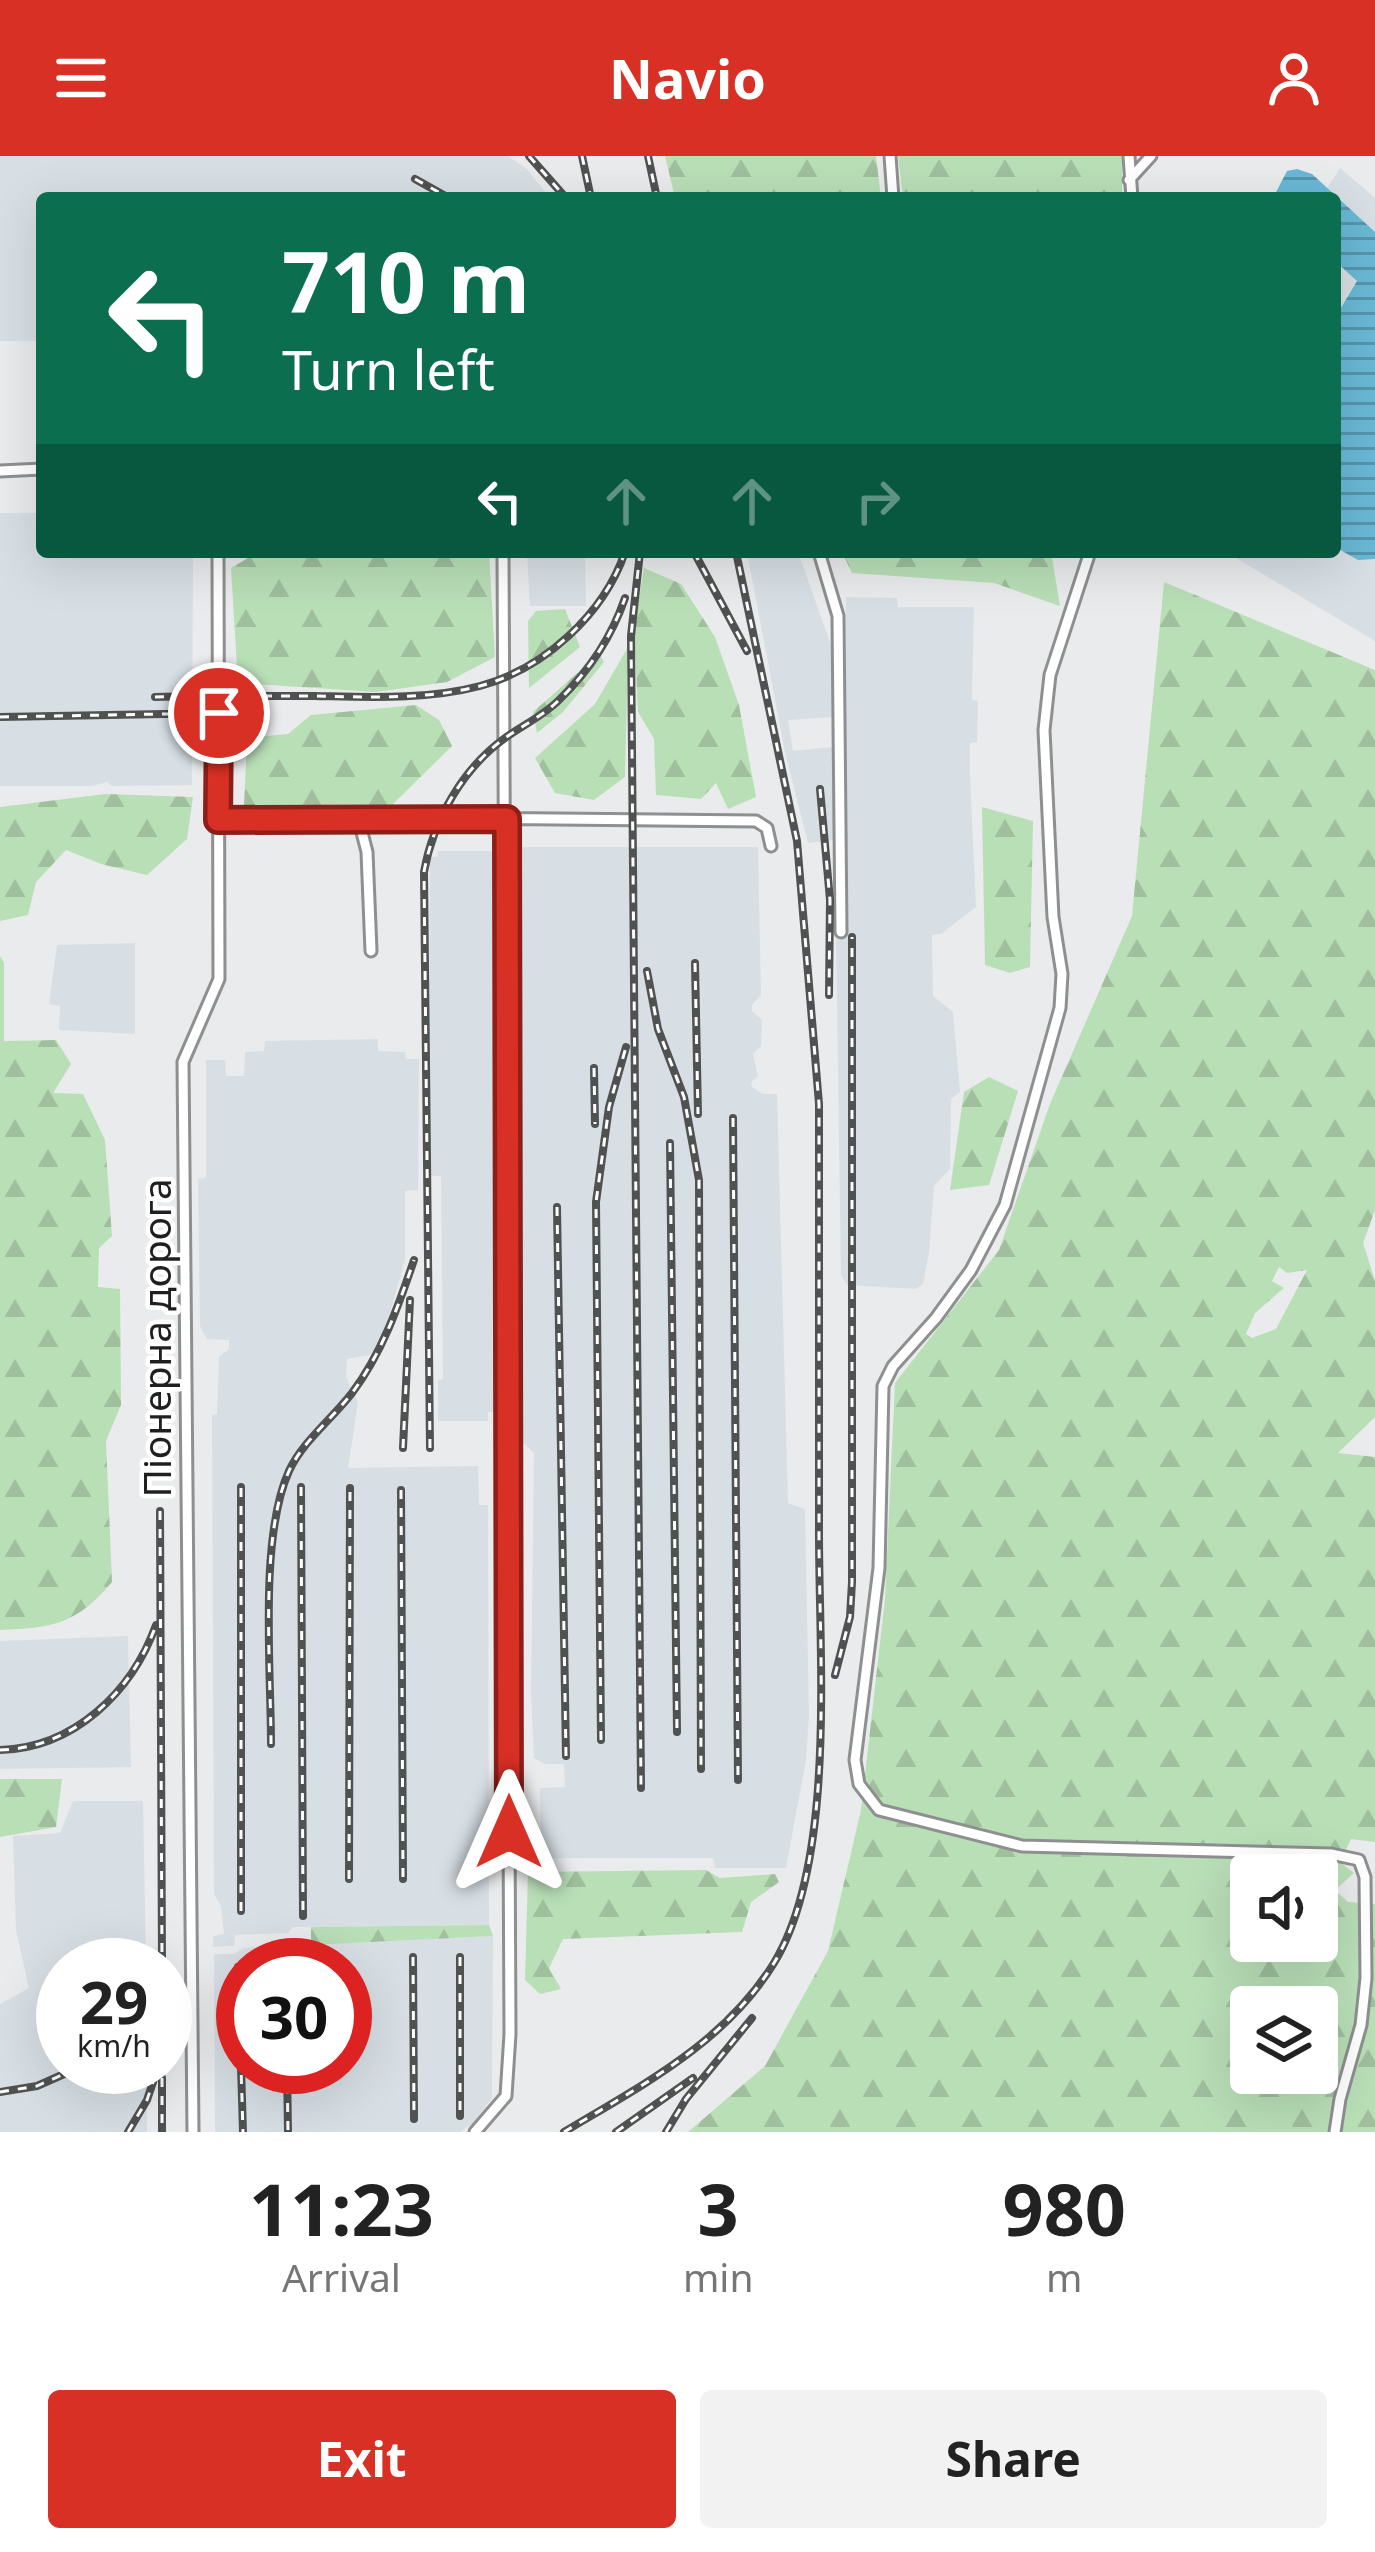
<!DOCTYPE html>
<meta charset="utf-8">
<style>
:root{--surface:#fff;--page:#f2f2f2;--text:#222;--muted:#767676;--accent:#d93025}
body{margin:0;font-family:"Noto Sans",sans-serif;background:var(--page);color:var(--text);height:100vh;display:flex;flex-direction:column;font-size:45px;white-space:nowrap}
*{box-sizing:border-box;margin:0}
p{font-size:39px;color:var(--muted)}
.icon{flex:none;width:66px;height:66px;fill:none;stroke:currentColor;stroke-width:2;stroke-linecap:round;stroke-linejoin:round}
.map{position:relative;height:1976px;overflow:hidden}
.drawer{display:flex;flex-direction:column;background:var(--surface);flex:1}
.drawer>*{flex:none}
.hud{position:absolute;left:36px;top:36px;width:1305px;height:366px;border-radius:12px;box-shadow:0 12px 48px #0002;background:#0b6e4f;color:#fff;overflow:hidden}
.buttons{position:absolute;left:1230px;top:1698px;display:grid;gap:24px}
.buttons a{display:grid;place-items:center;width:108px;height:108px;border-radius:12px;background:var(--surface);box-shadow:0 12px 48px #0002;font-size:60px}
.speed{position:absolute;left:36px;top:1782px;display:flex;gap:24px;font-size:60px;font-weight:700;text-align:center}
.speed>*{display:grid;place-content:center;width:156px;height:156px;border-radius:50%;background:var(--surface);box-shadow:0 12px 48px #0002;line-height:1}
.speed small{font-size:30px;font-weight:400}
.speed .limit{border:18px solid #d22;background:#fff;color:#111}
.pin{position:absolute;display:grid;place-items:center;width:102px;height:102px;color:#fff;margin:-51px;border:6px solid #fff;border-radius:50%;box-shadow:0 3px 12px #0007}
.me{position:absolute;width:132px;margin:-66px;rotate:0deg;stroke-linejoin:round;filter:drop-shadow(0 0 9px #0008)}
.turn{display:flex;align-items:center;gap:42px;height:252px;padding:0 48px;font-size:54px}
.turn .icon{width:156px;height:156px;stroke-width:2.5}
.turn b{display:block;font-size:84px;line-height:102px}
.lanes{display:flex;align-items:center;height:114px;padding:0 48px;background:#0003;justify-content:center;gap:60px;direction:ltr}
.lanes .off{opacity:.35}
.eta{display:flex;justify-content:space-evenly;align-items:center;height:204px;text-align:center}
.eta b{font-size:72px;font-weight:700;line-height:84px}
.primary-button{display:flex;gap:24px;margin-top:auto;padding:24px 48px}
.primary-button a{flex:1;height:138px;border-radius:12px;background:var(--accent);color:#fff;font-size:48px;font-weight:700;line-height:138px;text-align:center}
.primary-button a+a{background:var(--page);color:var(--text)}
header{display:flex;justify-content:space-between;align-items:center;height:156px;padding:0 48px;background:var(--accent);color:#fff;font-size:54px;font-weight:700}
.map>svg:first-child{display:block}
.built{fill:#d7dfe5;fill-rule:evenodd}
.forest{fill:url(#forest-firs);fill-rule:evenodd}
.water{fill:url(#water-rules)}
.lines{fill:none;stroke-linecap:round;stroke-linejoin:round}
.street-casing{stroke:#8e8f90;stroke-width:15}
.street{stroke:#fff;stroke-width:9}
.rail-casing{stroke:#505151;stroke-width:8}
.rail{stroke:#fff;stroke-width:3;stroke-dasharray:9;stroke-linecap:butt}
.route-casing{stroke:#8d1f18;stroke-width:30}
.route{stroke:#d93025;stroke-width:21}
.labels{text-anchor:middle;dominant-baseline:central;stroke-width:9;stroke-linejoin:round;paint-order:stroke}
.street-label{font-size:39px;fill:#1e1f1f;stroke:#fff}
</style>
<header><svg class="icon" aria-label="menu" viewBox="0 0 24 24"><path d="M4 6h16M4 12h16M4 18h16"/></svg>Navio<svg class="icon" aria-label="person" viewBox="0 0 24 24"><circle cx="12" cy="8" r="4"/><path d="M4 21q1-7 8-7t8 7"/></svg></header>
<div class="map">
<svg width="1375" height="1976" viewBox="0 0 1375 1976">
<defs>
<pattern id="forest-firs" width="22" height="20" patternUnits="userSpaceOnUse" patternTransform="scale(3)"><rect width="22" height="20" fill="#b9dfb7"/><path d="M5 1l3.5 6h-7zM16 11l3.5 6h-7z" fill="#9fbf9d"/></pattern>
<pattern id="water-rules" width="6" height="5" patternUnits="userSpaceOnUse" patternTransform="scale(3)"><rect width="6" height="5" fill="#69b8d5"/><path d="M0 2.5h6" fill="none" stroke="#5695ac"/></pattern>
</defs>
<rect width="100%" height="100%" fill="#eaebec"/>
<!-- built -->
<path class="built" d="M0 0H508L527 13 550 42H42V185H0Z
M1340 12 1375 42V485L1226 396H1335V42H1321Z
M0 357H42V396H193L192 629 112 630 107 626 92 630H0Z
M527 396H585L586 450H530Z
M747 396H798L831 489 833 561 788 564 793 595 832 591 834 684 808 687 785 596Z
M846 441 897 442 898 451H974L972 544 978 545 977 586 970 587V619L976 751 941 778 932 779 933 840 953 856 960 936 951 943 950 1013 934 1030 929 1096 923 1128 916 1133 847 1129 841 1119 836 776 846 775Z
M521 691H758L761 839 752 849V855L762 864 761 890 753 898 758 920 751 926 752 931 763 938H777L788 1347 805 1353 809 1559 806 1604 786 1712H715L713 1702H541L540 1632 565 1631 564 1608H545L534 1602 531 1536 534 1297 522 1286 518 932 522 923 517 915 516 815 521 814Z
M438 695H494L492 856 498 859V946L493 951 498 955 501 1168 497 1176 502 1179V1232L498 1233V1256H488V1265H438V1224L443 1223 441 1020H430L429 870 430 701H437Z
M135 787V878L59 874 60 850 49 848 57 789Z
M378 883V895L405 896 406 903H419L418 1034 405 1035V1104L385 1174 370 1199 347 1203 346 1221 358 1246 348 1312 478 1310 479 1349H488L489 1769 293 1771 288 1777 235 1779 234 1790 213 1791V1780L224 1778 221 1750 214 1738 212 1259 217 1258 219 1201 229 1193V1184L207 1183 200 1170 198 1023 206 1022V904H225L226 920H244L245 896 264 895 265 885Z
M128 1480 131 1611 0 1613V1485Z
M73 1645H143L146 1809H63V1911H147V1976H0V1848L29 1832 16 1774 13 1680 60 1677Z
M493 1780 492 1942 473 1967 460 1976H215L214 1798H235L243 1792ZM243 1809H345V1911H243Z"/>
<!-- forest -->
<path class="forest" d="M665 0H876L881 42H675Z
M898 0H1122V42H903Z
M258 396H489L495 501 447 526 376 536 238 527 231 412Z
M842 396H1051L1060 450 994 427 852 417Z
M644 412 681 428 715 481 739 549 756 641 728 653 716 627 701 643 656 639 654 583 638 556 634 472Z
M1164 426 1375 514V1054L1363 1087 1375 1125V1261L1338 1297 1375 1301V1686L1351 1683 1340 1706 1354 1717 1335 1734 1348 1746 1375 1748V1976H688L765 1910 828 1795 861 1654 885 1443 895 1227 999 1094 1050 948 1132 760ZM1279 1111 1287 1117 1307 1114 1276 1173 1252 1182 1246 1178 1255 1157 1284 1132 1272 1125ZM1251 1719H1317V1785H1251ZM1251 1851H1317V1917H1251Z
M565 453 580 491 529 532 528 465 536 455Z
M628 491 625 621 594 644 555 637 535 602 595 548Z
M599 498 604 506 563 556 537 577 533 556Z
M416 549 439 564 452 590 389 652 244 650 247 582 288 578 311 559Z
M105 638 193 641 187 683 147 719 101 708 66 694 36 726 28 759 0 765V651Z
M982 651 1033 665 1030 811 1010 817 985 809Z
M0 800 4 807V885L56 884 71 908 53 937 83 938 105 984 112 1080 99 1092 98 1131 120 1133 121 1249 106 1285 112 1426C77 1468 53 1472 0 1474Z
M989 921 1018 935 989 1029 950 1034 964 936Z
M0 1623H62L56 1671 0 1681Z
M706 1714 720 1722 775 1718 779 1726 751 1746 742 1776 563 1783 549 1812 561 1833 540 1838 525 1824 528 1716Z
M489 1769 493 1780 311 1789V1771Z"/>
<!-- water -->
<path class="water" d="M1297 13 1312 18 1375 76V403L1358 404 1335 391V162L1357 125 1335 105V42H1273L1287 15Z"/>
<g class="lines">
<!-- street casing -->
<g class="street-casing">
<path id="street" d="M890 0 893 42
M1129 0 1132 42
M1129 24 1151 0
M0 315 42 313
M819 396 838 460 841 776
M1090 396 1050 519 1044 574 1053 761 1062 818 1060 852 1005 1049 971 1114 936 1162 893 1210 883 1230 879 1412 855 1604 859 1628 879 1654 1022 1690 1331 1698 1359 1704 1365 1721 1366 1822 1361 1869 1340 1943 1335 1976
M358 661 367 696 371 795
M218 664 358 661 756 665 767 672 771 690
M193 1976 183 906 219 823 218 396
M475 1976 506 1940 510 1878 503 396"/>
</g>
<!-- street -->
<use href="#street" class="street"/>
<!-- rail casing -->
<g class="rail-casing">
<path id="rail" d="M529 0 566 42
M582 0 591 42
M648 0 657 42
M415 23 449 42
M640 396 631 480 641 1632
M694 396 747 495
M155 541C208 540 261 540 314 540 368 541 427 544 480 530 544 513 604 458 625 396
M0 561 219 557 251 553
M820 633 830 744 829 839
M695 807 698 958
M647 815 658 873 684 941 699 1024 701 1613
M594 912 595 968
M733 962 738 1624
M670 987 677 1576
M557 1051 566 1600
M403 1292 410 1144
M430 1292 424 716C433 665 462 613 505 582 523 569 543 560 559 544 588 516 612 480 625 442
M301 1331 303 1760
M401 1334 403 1723
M160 1355 162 1809
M835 1519 850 1461 852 1426V781
M601 1584 596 1046 609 951 626 891
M271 1588C271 1513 259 1381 289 1315 303 1285 332 1263 352 1237 382 1197 398 1151 414 1104
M0 1594C74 1592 132 1536 156 1469
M349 1723 350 1332
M241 1755V1331
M413 1801 414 1963
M460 1801V1960
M287 1806V1809
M238 1811 243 1976
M287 1911 288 1976
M162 1922V1976
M0 1936 37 1930 80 1911
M128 1976 147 1944 158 1911
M564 1976C642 1929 725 1887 774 1807 838 1702 818 1490 819 1367 819 1228 819 1088 819 948L797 685 736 396
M616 1976 693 1922
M666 1976 686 1943 752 1862"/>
</g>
<!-- rail -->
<use href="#rail" class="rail"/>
</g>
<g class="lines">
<!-- route casing -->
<g class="route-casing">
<path id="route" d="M219 557 218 664 507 663 509 1676"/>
</g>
<!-- route -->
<use href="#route" class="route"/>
</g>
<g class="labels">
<!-- street labels -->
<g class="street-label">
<text transform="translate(155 1182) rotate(-90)">Піонерна дорога</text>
</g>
</g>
</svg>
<div class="buttons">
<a><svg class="icon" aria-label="sound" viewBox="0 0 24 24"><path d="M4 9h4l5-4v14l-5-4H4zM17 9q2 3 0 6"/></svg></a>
<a><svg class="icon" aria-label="layers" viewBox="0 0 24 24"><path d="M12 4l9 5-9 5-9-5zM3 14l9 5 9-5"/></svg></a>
</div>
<div class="speed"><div>29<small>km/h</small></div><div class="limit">30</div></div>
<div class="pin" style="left:219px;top:557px;background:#d93025"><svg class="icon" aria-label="arrive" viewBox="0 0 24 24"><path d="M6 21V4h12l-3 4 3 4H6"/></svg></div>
<svg class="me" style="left:509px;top:1676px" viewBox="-20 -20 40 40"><path d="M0-17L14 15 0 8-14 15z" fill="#d93025" stroke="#fff" stroke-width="4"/></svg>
<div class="hud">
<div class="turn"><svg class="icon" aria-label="left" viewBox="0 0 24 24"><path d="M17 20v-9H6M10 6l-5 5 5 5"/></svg><div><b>710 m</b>Turn left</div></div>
<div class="lanes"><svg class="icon" aria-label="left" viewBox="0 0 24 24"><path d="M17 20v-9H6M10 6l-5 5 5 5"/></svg><svg class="icon off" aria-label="ahead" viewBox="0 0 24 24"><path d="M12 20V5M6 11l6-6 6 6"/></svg><svg class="icon off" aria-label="ahead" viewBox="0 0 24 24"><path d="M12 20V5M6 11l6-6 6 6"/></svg><svg class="icon off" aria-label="right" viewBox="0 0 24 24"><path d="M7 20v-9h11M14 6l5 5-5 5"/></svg></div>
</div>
</div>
<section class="drawer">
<div class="eta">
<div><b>11:23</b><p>Arrival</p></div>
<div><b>3</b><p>min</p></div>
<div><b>980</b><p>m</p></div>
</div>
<div class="primary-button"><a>Exit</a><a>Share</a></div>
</section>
